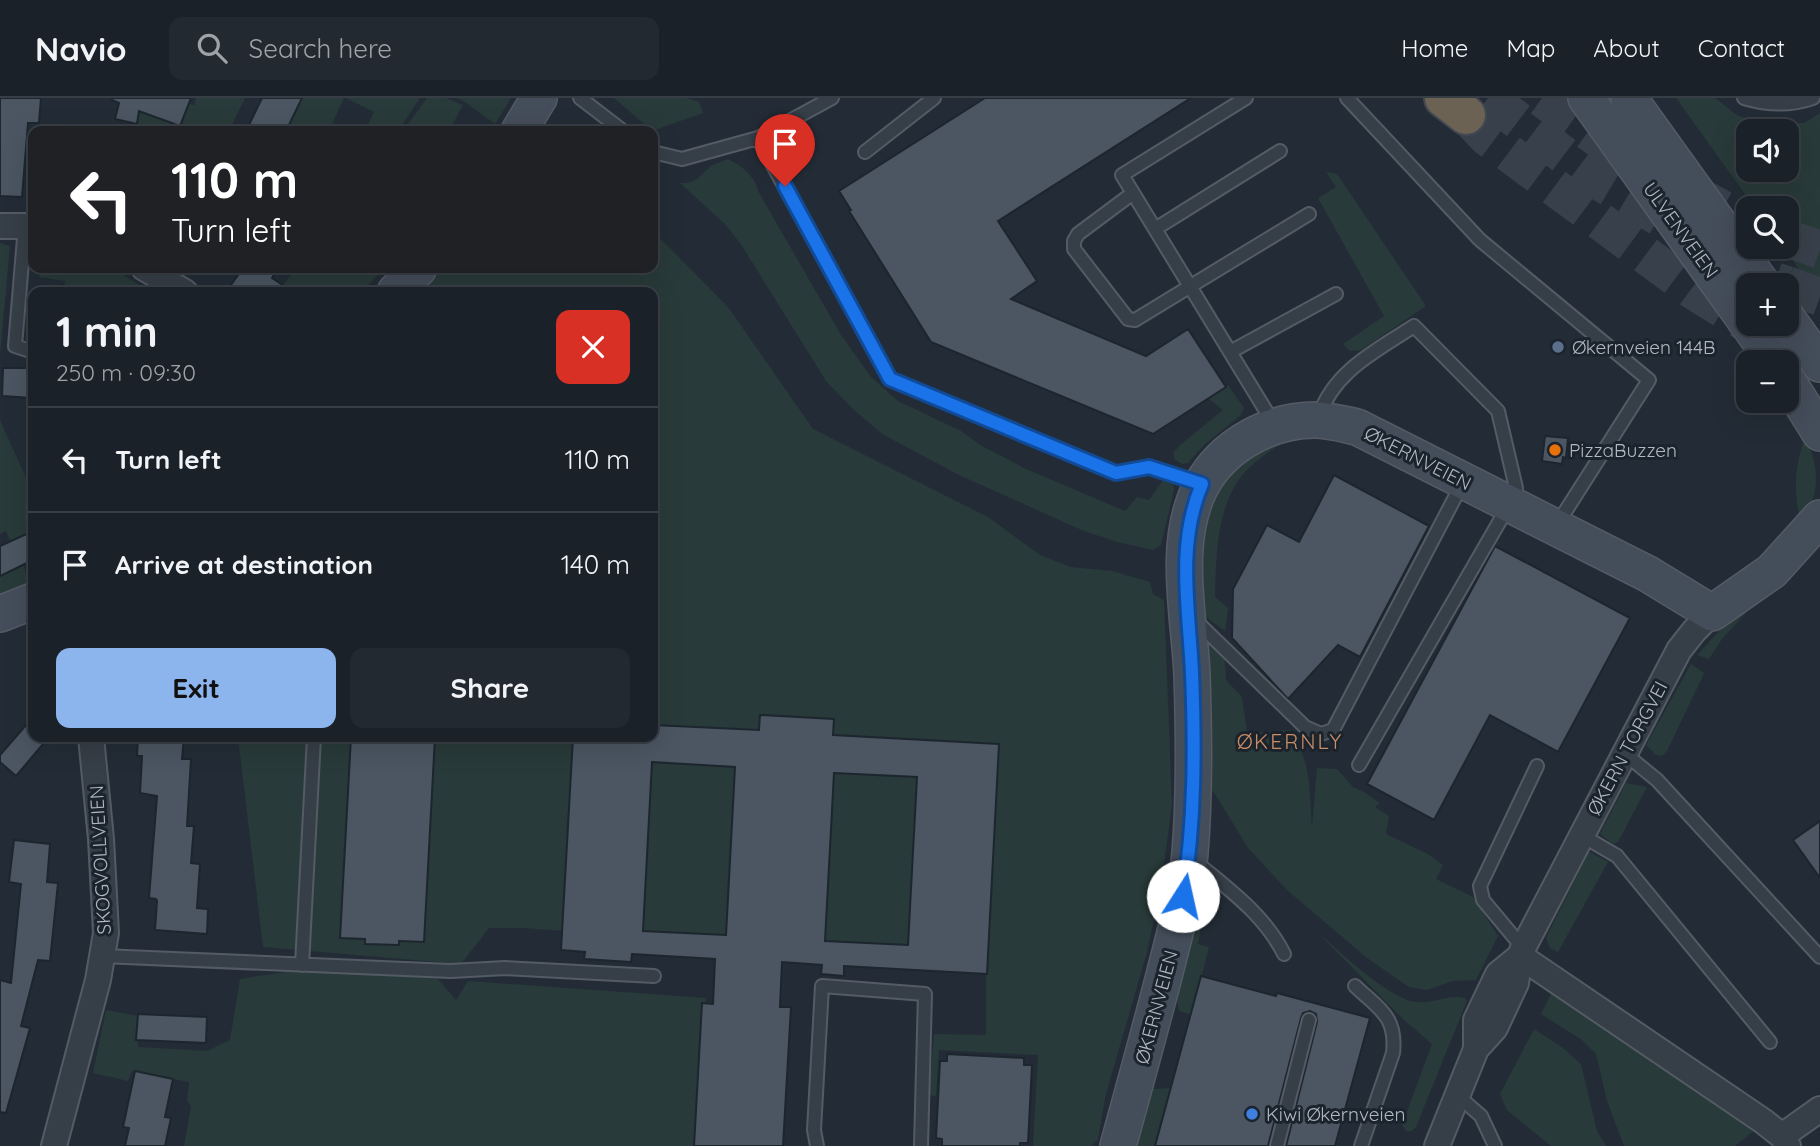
<!DOCTYPE html>
<meta charset="utf-8">
<style>
:root{--surface:#1a2128;--page:#232930;--text:#f1f3f6;--muted:#9fa3a8;--line:#383e45;--accent:#8cb4ed}
body{margin:0;font-family:Quicksand,sans-serif;background:var(--page);color:var(--text);height:100vh;display:flex;flex-direction:column;font-size:26px;white-space:nowrap}
*{box-sizing:border-box;margin:0}
p{font-size:23px;color:var(--muted)}
.icon{flex:none;width:38px;height:38px;fill:none;stroke:currentColor;stroke-width:2;stroke-linecap:round;stroke-linejoin:round}
.map{position:relative;flex:1;overflow:hidden}
.drawer{position:absolute;left:28px;top:189px;width:630px;height:455px;display:flex;flex-direction:column;background:var(--surface);border-radius:14px;box-shadow:0 7px 28px #0002,0 0 0 2px var(--line)}
.drawer>*{flex:none}
.top-card{position:absolute;left:28px;top:28px;width:630px;height:147px;border-radius:14px;box-shadow:0 7px 28px #0002,0 0 0 2px var(--line);background:#202124;color:#fff;overflow:hidden}
.buttons{position:absolute;left:1736px;top:21px;display:grid;gap:14px}
.buttons a{display:grid;place-items:center;width:63px;height:63px;border-radius:14px;background:var(--surface);box-shadow:0 7px 28px #0002,0 0 0 2px var(--line);font-size:35px}
.pin{position:absolute;display:grid;place-items:center;width:60px;height:60px;color:#fff;margin:-72px -30px;border-radius:50% 50% 50% 0;rotate:-45deg;box-shadow:0 0 7px #0007}
.pin .icon{rotate:45deg}
.me{position:absolute;width:77px;margin:-38px;rotate:10deg;stroke-linejoin:round;filter:drop-shadow(0 0 5px #0008)}
.turn{display:flex;align-items:center;gap:24px;height:147px;padding:0 28px;font-size:32px}
.turn .icon{width:91px;height:91px;stroke-width:2.5}
.turn b{display:block;font-size:49px;line-height:60px}
.round{display:grid;place-items:center;flex:none;width:74px;height:74px;border-radius:14px;background:var(--page)}
.summary{display:flex;align-items:center;justify-content:space-between;height:119px;padding:0 28px}
h1{font-size:42px;font-weight:800;line-height:52px}
.cta{display:flex;gap:14px;margin-top:auto;padding:14px 28px}
.cta a{flex:1;height:80px;border-radius:14px;background:var(--accent);color:#111;font-size:28px;font-weight:800;line-height:80px;text-align:center}
.cta a+a{background:var(--page);color:var(--text)}
ul{padding:0;list-style:none}
li{display:flex;align-items:center;gap:21px;height:105px;padding:0 28px;border-top:2px solid var(--line)}
li div{flex:1}
li b{display:block;font-size:26px}
li em{font-style:normal}
header{display:flex;align-items:center;gap:42px;box-sizing:border-box;height:98px;padding:0 35px;background:var(--surface);border-bottom:2px solid var(--line)}
header strong{font-size:33px}
nav{display:flex;gap:38px;margin-inline-start:auto;font-size:24px}
.search{width:490px;height:63px;background:var(--page);display:flex;align-items:center;gap:18px;box-sizing:border-box;padding:0 24px;border-radius:14px;color:var(--muted);font-size:26px}
.map>svg:first-child{display:block}
.green{fill:#283a39;fill-rule:evenodd}
.building{fill:#4b5662;stroke:#1d252e;stroke-width:2;fill-rule:evenodd}
.lines{fill:none;stroke-linecap:round;stroke-linejoin:round}
.highway-tunnel{stroke:#38414b;stroke-width:38;stroke-dasharray:38 19;stroke-linecap:butt}
.lane-casing{stroke:#545b65;stroke-width:16}
.street-casing{stroke:#545b65;stroke-width:28}
.secondary-casing{stroke:#545b65;stroke-width:38}
.highway-casing{stroke:#414852;stroke-width:42}
.lane{stroke:#363e47;stroke-width:12}
.street{stroke:#363e47;stroke-width:24}
.secondary{stroke:#444d5a;stroke-width:35}
.highway{stroke:#6c6254;stroke-width:38}
.route-casing{stroke:#114b97;stroke-width:18}
.route{stroke:#1a73e8;stroke-width:12}
.service-dot{fill:#5c6f8a;stroke:#1b232c;stroke-width:2.5}
.food-dot{fill:#e8710a;stroke:#1b232c;stroke-width:2.5}
.shop-dot{fill:#3f7fe0;stroke:#1b232c;stroke-width:2.5}
.labels{text-anchor:middle;dominant-baseline:central;stroke-width:6;stroke-linejoin:round;paint-order:stroke}
.street-label{font-size:19px;fill:#b1b8c3;stroke:#1b232c}
.poi-label{font-size:19px;fill:#b1b8c3;stroke:#1b232c;text-anchor:start}
.neighbourhood-label{font-size:21px;letter-spacing:2px;fill:#c98e66;stroke:#1b232c}
</style>
<header>
<strong>Navio</strong>
<div class="search"><svg class="icon" aria-label="search" viewBox="0 0 24 24"><circle cx="10" cy="10" r="6"/><path d="M15 15l6 6"/></svg>Search here</div>
<nav><a>Home</a><a>Map</a><a>About</a><a>Contact</a></nav>
</header>
<div class="map">
<svg width="1820" height="1048" viewBox="0 0 1820 1048">
<rect width="100%" height="100%" fill="#232c36"/>
<!-- green -->
<path class="green" d="M196 0H245L229 33H203L181 25 188 6 194 7Z
M301 0H344L329 33H284Z
M346 0H420L398 33H365L374 14Z
M427 0H446L463 7 449 33H403Z
M457 0H511L495 26 465 4Z
M614 0H687L699 4 703 15 655 32 644 26Z
M1676 0H1715L1737 17 1761 26 1804 25 1820 15V200L1783 149H1787V110H1755ZM1748 33H1787V72H1748Z
M143 11 192 33H133L138 15Z
M728 61C742 68 754 77 758 93L841 237 871 279 898 303 961 333 982 348 1026 371 1125 413 1137 399 1149 402 1163 382 1173 386 1174 392 1161 447 1153 452 1117 444 1084 433 959 377 882 336 854 312 826 283 742 148 726 127 680 85C697 86 700 77 711 68 716 65 723 63 728 61Z
M1326 74 1337 76 1426 208 1361 252 1350 253 1343 246 1384 218 1318 100 1336 89Z
M653 133 728 209 813 331 988 419 1040 457 1071 469 1112 473 1150 484 1153 496 1164 502 1172 707 1161 788 1147 854 1106 996 1098 1041 1091 1048H1033L1038 957 939 952 936 998 929 997 934 936 986 937V865L524 830H489L461 866 263 849 238 639H653V194H422L445 170H653Z
M0 145 10 148 0 257Z
M40 170H111L152 194H64L65 183 39 179Z
M297 170H384L362 194H277Z
M1228 287 1244 310 1241 317 1204 347 1188 365 1182 366 1174 361V354L1179 348 1223 312 1209 301Z
M0 322 33 395V435L10 443 6 433 0 436Z
M1286 342C1269 354 1247 367 1236 386 1216 419 1216 461 1215 499L1228 510 1225 533 1206 519 1199 503 1204 429 1213 401 1228 377 1244 361Z
M1804 343H1807C1820 372 1820 399 1800 424 1794 395 1794 370 1804 343Z
M24 468 26 477 30 476 33 486 0 498V479Z
M1764 495 1722 541 1709 561 1697 557 1735 516Z
M1205 540 1224 555 1226 582 1242 599 1247 635 1290 632C1312 666 1309 690 1312 729L1317 670 1337 671 1353 689 1364 694 1380 705 1375 709 1389 718 1386 736 1428 756 1443 767 1436 781 1473 799 1498 838 1476 882 1453 883 1427 892 1409 889 1367 860 1287 792 1248 750 1215 696 1203 682Z
M1691 566 1704 575 1701 582 1667 653 1662 658 1656 657 1646 647Z
M1626 685 1647 689 1618 744 1613 746 1600 736Z
M1589 754 1608 764 1558 854 1550 850 1546 840Z
M1207 795 1198 846 1209 849 1192 917 1179 913 1176 897 1201 796Z
M1317 834C1339 853 1389 901 1416 904 1434 906 1448 896 1465 900L1467 903 1416 1029 1411 1033H1406L1402 1027 1432 946 1404 922Z
M286 874H382L436 879 456 902 468 883 706 900 695 1048H184L191 1008 187 1003 189 984 132 973 128 983 93 975 106 912 137 918 138 949 207 953 230 942 240 881Z
M1553 892 1753 1026 1754 1033 1735 1048H1624L1607 1003 1596 956 1582 942 1541 916Z
M1534 931 1563 950 1581 966 1597 1033 1606 1048H1551L1507 1012 1500 996Z
M1172 990 1156 1048H1130L1145 995 1153 991Z"/>
<!-- building -->
<path class="building" d="M0 0H41L39 25H28L22 99 0 98Z
M112 0H191L180 28 139 13 137 26 115 21 119 5 112 2Z
M262 0H302L286 33H246Z
M985 0H1191L998 123 1037 183 1011 201 1146 258 1188 231 1226 289 1153 336 931 244 849 113 851 112 839 93Z
M243 170H278L272 180 293 194H226Z
M3 270H33V300L2 298Z
M1545 338 1568 340 1566 360 1563 359 1562 366 1542 363Z
M1334 377 1429 428 1360 559 1338 547 1288 601 1232 540 1233 491 1267 427 1299 444Z
M33 433V462L0 478V448Z
M1495 448 1630 520 1558 654 1490 617 1434 722 1367 686Z
M760 617 834 621 833 637 999 646 987 876 844 868V878L821 876 822 867 782 864 780 909H791L783 1048H694L702 905 713 906 715 861 632 856 631 864 584 861 585 854 561 852 573 639H653V627L759 632ZM652 664 735 669 726 837 643 833ZM834 675 917 679 908 847 825 843Z
M33 619V639H49L16 678 0 664V657Z
M138 639H184L182 661H191L187 728H194L191 765 200 766 197 810 208 811 207 836 155 832 157 803 156 801 149 800 157 698 140 695 142 658H137Z
M351 639H435L424 844 399 843V847L365 846V841L340 840Z
M1820 723V780L1793 742Z
M14 742 50 746 47 784 58 785 50 863 38 862 21 928 30 930 6 1015 0 1014V882L11 885 21 786 9 784Z
M1201 878 1276 898 1277 895 1370 920 1335 1048H1286L1317 924 1316 916 1310 913 1303 915 1301 920 1268 1048H1155Z
M138 916 207 919 206 945 136 942Z
M947 956 1024 960V967H1032L1028 1045H1020V1048H942V1041L936 1040 940 963H947Z
M135 973 173 981 165 1019 171 1020 165 1048H125L129 1030 123 1029Z"/>
<g class="lines">
<!-- highway-tunnel -->
<path class="highway-tunnel" d="M1488 0 1597 82 1757 177 1787 187
M1542 0 1610 49 1630 60
M1466 17 1487 39 1694 193 1754 230
M1689 93 1748 125
M1787 140 1820 152
M1787 187 1820 199"/>
<!-- lane casing -->
<g class="lane-casing">
<path id="lane" d="M580 0 623 33
M1246 0 1122 77 1274 326
M1347 0 1480 142 1649 282 1556 428
M1744 0C1767 7 1790 8 1813 0
M758 40 832 0
M653 54 682 61 758 40 890 281 1116 375 1149 369 1200 385
M865 54 934 0
M1133 95 1078 136 1074 143V151L1128 221 1135 222 1309 116
M25 128 15 248 33 254
M1155 131 1280 53
M1230 254 1336 196
M1319 318C1334 273 1376 253 1414 228L1498 313 1516 390 1509 407 1359 667
M1195 522 1305 629 1321 636 1333 632 1462 386
M1624 655 1657 682 1820 859
M1581 737 1617 758 1770 944
M1195 763C1229 792 1264 816 1284 856
M1523 850 1483 802 1480 788 1537 668
M102 858 451 873 505 870 654 878
M302 867 314 639
M1355 888C1379 911 1397 918 1393 955L1361 1048
M1457 997 1481 1018 1495 1048
M817 1048 814 1032 822 888 925 896 921 1048
M1277 1048 1309 922"/>
</g>
<!-- street casing -->
<g class="street-casing">
<path id="street" d="M0 128H33
M144 170 185 194
M1520 858 1763 1023 1782 1038 1788 1048
M1476 951V922L1498 876 1520 858
M1782 1038 1820 1011
M54 1048 98 882 106 835 101 741 91 639
M1437 1048 1476 951 1495 930 1516 885 1520 858 1523 850 1679 552 1694 533 1712 515"/>
</g>
<!-- secondary casing -->
<g class="secondary-casing">
<path id="secondary" d="M1586 0 1775 264
M1629 0 1763 187
M519 33 539 0
M395 194 419 170
M1787 220 1820 266
M1787 282 1820 335
M0 516 33 503
M1118 1048C1134 990 1150 932 1165 874 1175 835 1186 795 1190 755 1195 695 1194 636 1192 576 1189 515 1172 444 1201 388 1223 347 1270 322 1315 322 1329 322 1343 326 1357 329L1648 476 1712 515 1772 473 1820 420"/>
</g>
<!-- highway casing -->
<g class="highway-casing">
<path id="highway" d="M1444 0 1466 17"/>
</g>
<!-- lane -->
<use href="#lane" class="lane"/>
<!-- street -->
<use href="#street" class="street"/>
<!-- secondary -->
<use href="#secondary" class="secondary"/>
<!-- highway -->
<use href="#highway" class="highway"/>
</g>
<g class="lines">
<!-- route casing -->
<g class="route-casing">
<path id="route" d="M785 88 890 281 1116 375 1149 369 1202 386C1176 447 1189 510 1192 575 1195 650 1195 724 1183 798"/>
</g>
<!-- route -->
<use href="#route" class="route"/>
</g>
<!-- markers -->
<circle class="service-dot" cx="1558" cy="249" r="7"/>
<circle class="food-dot" cx="1555" cy="352" r="7"/>
<circle class="shop-dot" cx="1252" cy="1016" r="7"/>
<g class="labels">
<!-- street labels -->
<g class="street-label">
<text transform="translate(1681 132) rotate(54)">ULVENVEIEN</text>
<text transform="translate(1418 360) rotate(27)">ØKERNVEIEN</text>
<text transform="translate(1627 650) rotate(-62)">ØKERN TORGVEI</text>
<text transform="translate(100 762) rotate(-93)">SKOGVOLLVEIEN</text>
<text transform="translate(1156 909) rotate(-75)">ØKERNVEIEN</text>
</g>
<!-- poi labels -->
<g class="poi-label">
<text x="1572" y="249">Økernveien 144B</text>
<text x="1569" y="352">PizzaBuzzen</text>
<text x="1266" y="1016">Kiwi Økernveien</text>
</g>
<!-- neighbourhood labels -->
<g class="neighbourhood-label">
<text x="1290" y="643">ØKERNLY</text>
</g>
</g>
</svg>
<div class="buttons">
<a><svg class="icon" aria-label="sound" viewBox="0 0 24 24"><path d="M4 9h4l5-4v14l-5-4H4zM17 9q2 3 0 6"/></svg></a>
<a><svg class="icon" aria-label="search" viewBox="0 0 24 24"><circle cx="10" cy="10" r="6"/><path d="M15 15l6 6"/></svg></a>
<a>+</a>
<a>−</a>
</div>
<div class="pin" style="left:785px;top:88px;background:#d93025"><svg class="icon" aria-label="arrive" viewBox="0 0 24 24"><path d="M6 21V4h12l-3 4 3 4H6"/></svg></div>
<svg class="me" style="left:1183px;top:798px" viewBox="-20 -20 40 40"><circle r="19" fill="#fff"/><path d="M0-13L10 11 0 6-10 11z" fill="#1a73e8"/></svg>
<div class="top-card">
<div class="turn"><svg class="icon" aria-label="left" viewBox="0 0 24 24"><path d="M17 20v-9H6M10 6l-5 5 5 5"/></svg><div><b>110 m</b>Turn left</div></div>
</div>
<section class="drawer">
<div class="summary"><div><h1>1 min</h1><p>250 m · 09:30</p></div><a class="round" style="background:#d93025;color:#fff"><svg class="icon" aria-label="close" viewBox="0 0 24 24"><path d="M6 6l12 12M18 6L6 18"/></svg></a></div>
<ul>
<li><svg class="icon" aria-label="left" viewBox="0 0 24 24"><path d="M17 20v-9H6M10 6l-5 5 5 5"/></svg><div><b>Turn left</b></div><em>110 m</em></li>
<li><svg class="icon" aria-label="arrive" viewBox="0 0 24 24"><path d="M6 21V4h12l-3 4 3 4H6"/></svg><div><b>Arrive at destination</b></div><em>140 m</em></li>
</ul>
<div class="cta"><a>Exit</a><a>Share</a></div>
</section>
</div>
